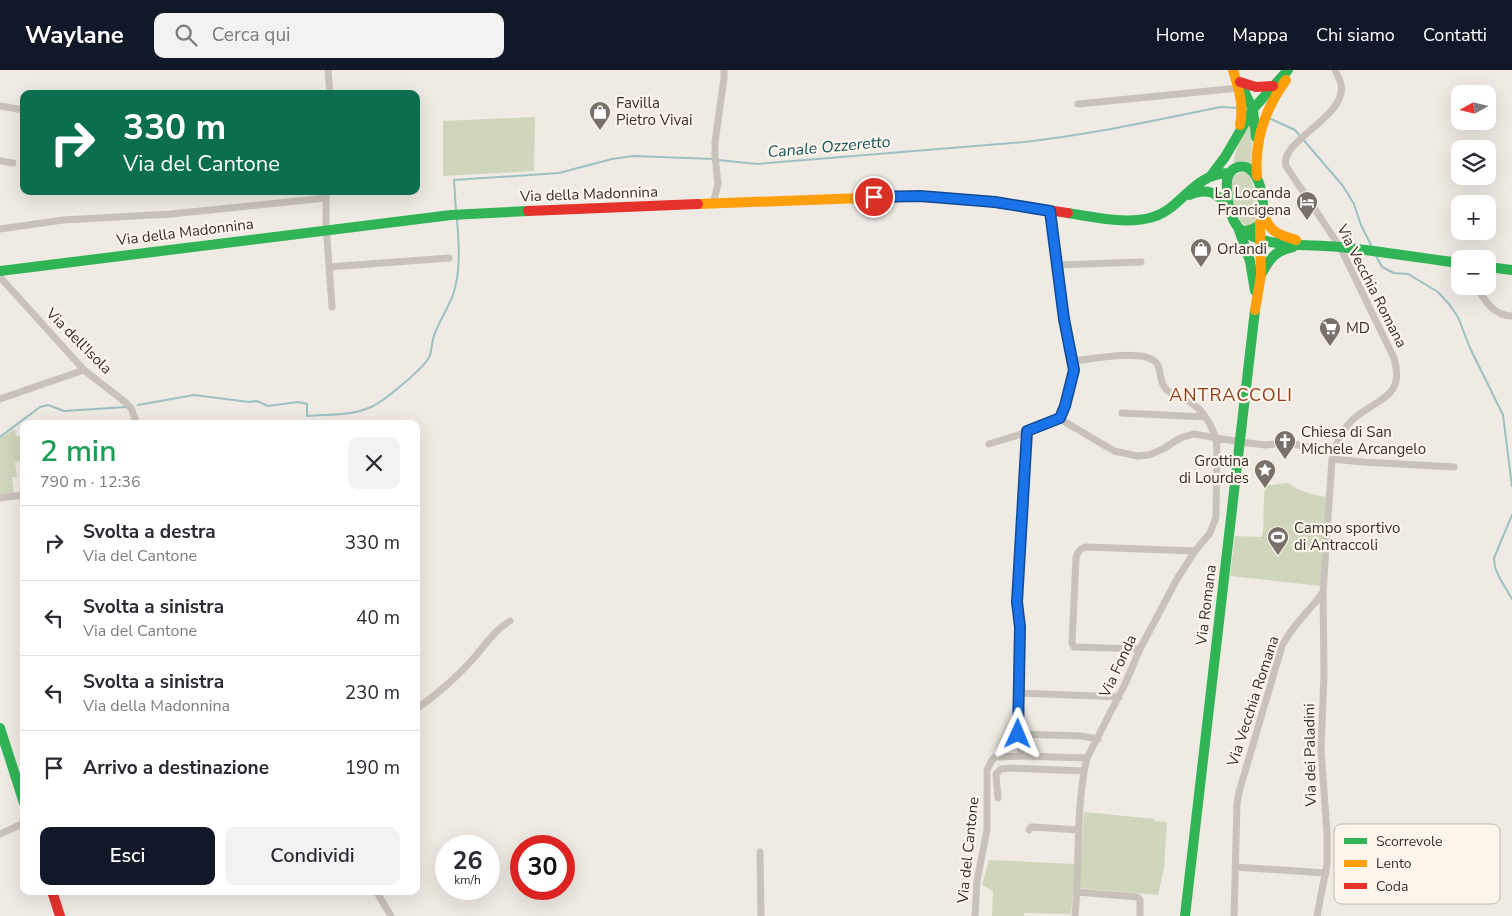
<!DOCTYPE html>
<html lang="it">
<meta charset="utf-8">
<style>
:root{--surface:#fff;--page:#f2f2f3;--text:#2b2b33;--muted:#7c7c81;--line:#e1e1e2;--accent:#111827}
body{margin:0;font-family:"Nunito Sans",sans-serif;background:var(--page);color:var(--text);height:100vh;display:flex;flex-direction:column;font-size:19px;white-space:nowrap}
*{box-sizing:border-box;margin:0}
p{font-size:16px;color:var(--muted)}
.icon{flex:none;width:28px;height:28px;fill:none;stroke:currentColor;stroke-width:2;stroke-linecap:round;stroke-linejoin:round}
.map{position:relative;flex:1;overflow:hidden}
.sheet{position:absolute;left:20px;top:350px;width:400px;height:475px;display:flex;flex-direction:column;background:var(--surface);border-radius:10px;box-shadow:0 5px 20px #0002}
.sheet>*{flex:none}
.guide{position:absolute;left:20px;top:20px;width:400px;height:105px;border-radius:10px;box-shadow:0 5px 20px #0002;background:#0b6e4f;color:#fff;overflow:hidden}
.needle{width:32px;rotate:262deg}
.controls{position:absolute;left:1451px;top:15px;display:grid;gap:10px}
.controls a{display:grid;place-items:center;width:45px;height:45px;border-radius:10px;background:var(--surface);box-shadow:0 5px 20px #0002;font-size:25px}
.speed{position:absolute;left:435px;top:765px;display:flex;gap:10px;font-size:25px;font-weight:700;text-align:center}
.speed>*{display:grid;place-content:center;width:65px;height:65px;border-radius:50%;background:var(--surface);box-shadow:0 5px 20px #0002;line-height:1}
.speed small{font-size:12px;font-weight:400}
.speed .limit{border:8px solid #d22;background:#fff;color:#111}
.pin{position:absolute;display:grid;place-items:center;width:42px;height:42px;color:#fff;margin:-21px;border:2px solid #fff;border-radius:50%;box-shadow:0 1px 5px #0007}
.me{position:absolute;width:55px;margin:-28px;rotate:1deg;stroke-linejoin:round;filter:drop-shadow(0 0 4px #0008)}
.turn{display:flex;align-items:center;gap:18px;height:105px;padding:0 20px;font-size:22px}
.turn .icon{width:65px;height:65px;stroke-width:2.5}
.turn b{display:block;font-size:35px;line-height:42px}
.round{display:grid;place-items:center;flex:none;width:52px;height:52px;border-radius:10px;background:var(--page)}
.overview{display:flex;align-items:center;justify-content:space-between;height:85px;padding:0 20px}
h1{font-size:30px;font-weight:600;line-height:38px;color:#1e9e55}
.button{display:flex;gap:10px;margin-top:auto;padding:10px 20px}
.button a{flex:1;height:58px;border-radius:10px;background:var(--accent);color:#fff;font-size:20px;font-weight:600;line-height:58px;text-align:center}
.button a+a{background:var(--page);color:var(--text)}
ul{padding:0;list-style:none}
li{display:flex;align-items:center;gap:15px;height:75px;padding:0 20px;border-top:1px solid var(--line)}
li div{flex:1}
li b{display:block;font-size:19px}
li em{font-style:normal}
header{display:flex;align-items:center;gap:30px;box-sizing:border-box;height:70px;padding:0 25px;background:var(--accent);color:#fff}
header strong{font-size:24px}
nav{display:flex;gap:28px;margin-inline-start:auto;font-size:18px}
.search{width:350px;height:45px;background:var(--page);display:flex;align-items:center;gap:12px;box-sizing:border-box;padding:0 18px;border-radius:10px;color:var(--muted);font-size:19px}
.map>svg:first-child{display:block}
.green{fill:#cfd6bc}
.lines{fill:none;stroke-linecap:round;stroke-linejoin:round}
.stream{stroke:#9cc1c3;stroke-width:2}
.street{stroke:#c9c2bb;stroke-width:7}
.fast{stroke:#30b455;stroke-width:10}
.slow{stroke:#ff9f0a;stroke-width:10}
.jam{stroke:#e5322d;stroke-width:10}
.route-casing{stroke:#114b97;stroke-width:12}
.route{stroke:#1a73e8;stroke-width:9}
.labels{text-anchor:middle;dominant-baseline:central;stroke-width:4.5;stroke-linejoin:round;paint-order:stroke}
.poi-label{font-size:15px;fill:#3a2f29;stroke:#fcf5eb;text-anchor:start}
.street-label{font-size:15px;fill:#3a2f29;stroke:#fcf5eb}
.water-label{font-size:16px;font-style:italic;fill:#1a5860;stroke:#fcf5eb}
.quarter-label{font-size:18px;letter-spacing:1px;fill:#913d1a;stroke:#fcf5eb}
.key{fill:#fcf5eb;stroke:#c2bab1;stroke-width:1}
.key-label{font-size:14px;fill:#3a2f29}
</style>
<header>
<strong>Waylane</strong>
<div class="search"><svg class="icon" aria-label="search" viewBox="0 0 24 24"><circle cx="10" cy="10" r="6"/><path d="M15 15l6 6"/></svg>Cerca qui</div>
<nav><a>Home</a><a>Mappa</a><a>Chi siamo</a><a>Contatti</a></nav>
</header>
<div class="map">
<svg width="1512" height="846" viewBox="0 0 1512 846">
<rect width="100%" height="100%" fill="#efeae3"/>
<!-- green -->
<path class="green" d="M535 47 534 101 443 106V51Z
M1250 49 1253 58 1251 94 1243 92 1233 94C1236 77 1242 64 1250 49Z
M1241 102 1249 104C1254 112 1266 159 1246 155 1237 154 1230 121 1231 113 1232 110 1233 108 1234 106Z
M15 359 16 366H24V390L15 392 17 407H12L14 424 0 425V368Z
M1288 413C1299 422 1312 424 1326 427L1321 516 1230 506 1235 466 1262 467C1265 449 1262 431 1266 414L1271 415Z
M1084 742 1155 749V751L1167 752 1164 798 1158 825 1079 818Z
M989 790 1074 794 1075 805 1071 844 1024 843V846H992L993 821 982 815Z"/>
<g class="lines">
<!-- stream -->
<path class="stream" d="M1271 49 1295 60 1343 116 1354 134 1361 155 1372 177
M718 90 757 94 1024 72C1090 65 1155 50 1221 37L1237 38
M456 141 454 110 559 103 612 89 633 86 714 89
M1376 186 1382 197 1394 203 1408 204 1438 222 1449 234 1458 247 1470 278 1503 345 1512 416
M138 335 194 325 249 332 257 331 268 336 298 332 307 334V346C328 344 352 346 371 337 383 332 427 296 430 285 432 278 432 270 435 263 440 250 448 238 453 225 461 201 459 174 457 149
M0 367 40 337 48 335 64 341 126 337
M1512 445 1494 488 1495 497 1499 507 1512 529"/>
<!-- street -->
<path class="street" d="M328 0 330 24
M1078 34 1239 18
M0 36 24 40
M0 91 13 93
M326 121V154L332 237
M713 134 718 114 715 86V72L724 8V0
M0 159 63 150 171 144 326 128
M1057 195 1141 192
M329 197 449 188
M0 207 84 300 125 332 131 338 137 354
M1476 216C1484 230 1494 246 1512 246
M1073 291C1094 289 1127 282 1146 287 1166 293 1156 306 1165 318 1170 325 1181 327 1188 331 1204 339 1216 361 1217 378L1216 447 1210 463 1195 481 1177 509 1140 579 1125 614 1087 688C1075 740 1080 794 1075 846
M0 329 84 300
M1122 343 1205 347
M1060 349 1114 381 1137 386 1149 385 1163 379 1180 368 1194 364 1240 372 1265 375 1286 373 1334 381
M989 374 1018 365 1060 349 1065 336 1074 300 1065 249 1050 141
M1332 389 1363 392 1454 397
M0 428 24 425
M1140 579 1074 577 1072 573 1076 488C1078 481 1080 478 1087 477L1195 481
M1018 623 1119 627
M416 639C434 627 458 606 472 590 484 577 494 560 510 551
M1018 664 1081 666 1098 669
M1022 686 1018 664 1020 557 1017 532 1027 361
M998 728 996 704 1001 699 1010 698 1084 701
M1029 760 1031 757H1033L1079 760
M0 764 24 753
M760 782 761 846
M1235 797 1326 803
M376 821 391 846
M1077 822 1137 827 1140 830V846
M975 846 977 811 987 760V700L992 690 995 687 1022 686 1087 688
M1234 846 1237 734 1239 722 1282 576C1292 555 1310 541 1323 522
M1317 846 1327 794V763L1321 680 1324 605 1323 522 1332 389C1336 373 1344 356 1357 346 1381 328 1405 325 1394 288L1340 177 1286 96C1279 70 1348 47 1341 14 1340 10 1337 4 1335 0"/>
<!-- fast -->
<path class="fast" d="M1242 16 1253 40 1256 67
M1210 107 1225 87 1253 39 1288 0
M1189 125C1209 117 1217 123 1230 138
M1068 143C1094 147 1126 155 1153 147 1181 139 1194 103 1229 103
M1238 157 1250 191 1255 221
M1245 161C1251 160 1258 158 1261 152 1267 138 1261 92 1238 97 1228 100 1226 110 1227 119 1227 131 1230 149 1239 158 1246 165 1260 170 1270 172 1292 176 1316 175 1339 177 1379 181 1420 188 1460 193
M1488 197 1512 200
M0 201 451 145 528 141
M1262 203C1271 187 1275 181 1293 177
M0 658 24 733
M1185 846 1255 240"/>
<!-- slow -->
<path class="slow" d="M1233 0C1239 19 1244 35 1240 55
M1257 106C1254 70 1265 39 1286 10
M698 134 889 127
M1263 143C1270 163 1278 164 1296 170
M1255 240 1261 205 1260 153"/>
<!-- jam -->
<path class="jam" d="M1240 12 1256 17 1273 16
M889 127C949 125 1008 134 1068 143
M528 141 698 134
M52 821 60 846"/>
</g>
<g class="lines">
<!-- route casing -->
<g class="route-casing">
<path id="route" d="M874 127 920 126 995 132 1050 141 1064 249 1074 300 1065 336 1060 348 1027 361 1017 532 1020 557 1018 664"/>
</g>
<!-- route -->
<use href="#route" class="route"/>
</g>
<!-- icons -->
<defs>
<g id="shop-pin" transform="scale(1.125)"><path d="M0 17L-7.5 6A9.5 9.5 0 1 1 7.5 6Z" fill="#79706a" stroke="#fcf5eb"/><path d="M-5-2.5h2.3a2.7 3.5 0 0 1 5.4 0H5L5.5 6h-11ZM-1.5-2.5h3a1.5 2.3 0 0 0-3 0Z" fill="#fff"/></g>
<g id="hotel-pin" transform="scale(1.125)"><path d="M0 17L-7.5 6A9.5 9.5 0 1 1 7.5 6Z" fill="#79706a" stroke="#fcf5eb"/><path d="M-6-4.5h1.5V1H6V5H4.5V3h-9V5H-6ZM-4 0a1.8 1.8 0 1 1 3.6 0ZM.5 0V-2.5h3Q6-2.5 6 0Z" fill="#fff"/></g>
<g id="supermarket-pin" transform="scale(1.125)"><path d="M0 17L-7.5 6A9.5 9.5 0 1 1 7.5 6Z" fill="#79706a" stroke="#fcf5eb"/><path d="M-6-5.5h2.5l.6 2H6L4.5 2H-2.5L-4.4-4H-6ZM-1.5 3.2a1.3 1.3 0 1 0 .1 0ZM3 3.2a1.3 1.3 0 1 0 .1 0Z" fill="#fff"/></g>
<g id="church-pin" transform="scale(1.125)"><path d="M0 17L-7.5 6A9.5 9.5 0 1 1 7.5 6Z" fill="#79706a" stroke="#fcf5eb"/><path d="M-1.2-6h2.4v3.5h3.3v2.4h-3.3V6h-2.4V-.1h-3.3v-2.4h3.3Z" fill="#fff"/></g>
<g id="sight-pin" transform="scale(1.125)"><path d="M0 17L-7.5 6A9.5 9.5 0 1 1 7.5 6Z" fill="#79706a" stroke="#fcf5eb"/><path d="M0-6L1.8-2.2L6-1.7L2.9 1.2L3.7 5.4L0 3.3L-3.7 5.4L-2.9 1.2L-6-1.7L-1.8-2.2Z" fill="#fff"/></g>
<g id="stadium-pin" transform="scale(1.125)"><path d="M0 17L-7.5 6A9.5 9.5 0 1 1 7.5 6Z" fill="#79706a" stroke="#fcf5eb"/><path d="M0-5a6.5 5 0 1 0 0 10a6.5 5 0 1 0 0-10ZM-3.5-1.8h7v3.6h-7Z" fill="#fff"/></g>
</defs>
<g fill-rule="evenodd">
<use href="#shop-pin" x="600" y="42"/>
<use href="#hotel-pin" x="1307" y="132"/>
<use href="#shop-pin" x="1201" y="179"/>
<use href="#supermarket-pin" x="1330" y="258"/>
<use href="#church-pin" x="1285" y="371"/>
<use href="#sight-pin" x="1265" y="400"/>
<use href="#stadium-pin" x="1278" y="467"/>
</g>
<g class="labels">
<!-- poi labels -->
<g class="poi-label">
<text x="616" y="33">Favilla<tspan x="616" dy="17">Pietro Vivai</tspan></text>
<text x="1291" y="123" text-anchor="end">La Locanda<tspan x="1291" dy="17">Francigena</tspan></text>
<text x="1217" y="179">Orlandi</text>
<text x="1346" y="258">MD</text>
<text x="1301" y="362">Chiesa di San<tspan x="1301" dy="17">Michele Arcangelo</tspan></text>
<text x="1249" y="391" text-anchor="end">Grottina<tspan x="1249" dy="17">di Lourdes</tspan></text>
<text x="1294" y="458">Campo sportivo<tspan x="1294" dy="17">di Antraccoli</tspan></text>
</g>
<!-- street labels -->
<g class="street-label">
<text transform="translate(589 124) rotate(-2)">Via della Madonnina</text>
<text transform="translate(185 162) rotate(-7)">Via della Madonnina</text>
<text transform="translate(1372 216) rotate(63)">Via Vecchia Romana</text>
<text transform="translate(79 271) rotate(45)">Via dell'Isola</text>
<text transform="translate(1206 535) rotate(-83)">Via Romana</text>
<text transform="translate(1118 596) rotate(-65)">Via Fonda</text>
<text transform="translate(1253 631) rotate(-72)">Via Vecchia Romana</text>
<text transform="translate(1310 685) rotate(-91)">Via dei Paladini</text>
<text transform="translate(968 780) rotate(-84)">Via del Cantone</text>
</g>
<!-- water labels -->
<g class="water-label">
<text transform="translate(829 77) rotate(-5)">Canale Ozzeretto</text>
</g>
<!-- quarter labels -->
<g class="quarter-label">
<text x="1231" y="325">ANTRACCOLI</text>
</g>
</g>
<!-- legend -->
<rect x="1334" y="754" width="166" height="80" rx="8" class="key"/>
<rect x="1344" y="768" width="23" height="6" fill="#30b455"/>
<rect x="1344" y="790" width="23" height="7" fill="#ff9f0a"/>
<rect x="1344" y="813" width="23" height="6" fill="#e5322d"/>
<g class="key-label">
<text x="1376" y="776">Scorrevole</text>
<text x="1376" y="798">Lento</text>
<text x="1376" y="821">Coda</text>
</g>
</svg>
<div class="controls">
<a><svg class="needle" viewBox="-14 -14 28 28"><path d="M0-13l5 13h-10z" fill="#e53935"/><path d="M0 13l5-13h-10z" fill="#7c7c81"/></svg></a>
<a><svg class="icon" aria-label="layers" viewBox="0 0 24 24"><path d="M12 4l9 5-9 5-9-5zM3 14l9 5 9-5"/></svg></a>
<a>+</a>
<a>−</a>
</div>
<div class="speed"><div>26<small>km/h</small></div><div class="limit">30</div></div>
<div class="pin" style="left:874px;top:127px;background:#d93025"><svg class="icon" aria-label="arrive" viewBox="0 0 24 24"><path d="M6 21V4h12l-3 4 3 4H6"/></svg></div>
<svg class="me" style="left:1018px;top:664px" viewBox="-20 -20 40 40"><path d="M0-17L14 15 0 8-14 15z" fill="#1a73e8" stroke="#fff" stroke-width="4"/></svg>
<div class="guide">
<div class="turn"><svg class="icon" aria-label="right" viewBox="0 0 24 24"><path d="M7 20v-9h11M14 6l5 5-5 5"/></svg><div><b>330 m</b>Via del Cantone</div></div>
</div>
<section class="sheet">
<div class="overview"><div><h1>2 min</h1><p>790 m · 12:36</p></div><a class="round"><svg class="icon" aria-label="close" viewBox="0 0 24 24"><path d="M6 6l12 12M18 6L6 18"/></svg></a></div>
<ul>
<li><svg class="icon" aria-label="right" viewBox="0 0 24 24"><path d="M7 20v-9h11M14 6l5 5-5 5"/></svg><div><b>Svolta a destra</b><p>Via del Cantone</p></div><em>330 m</em></li>
<li><svg class="icon" aria-label="left" viewBox="0 0 24 24"><path d="M17 20v-9H6M10 6l-5 5 5 5"/></svg><div><b>Svolta a sinistra</b><p>Via del Cantone</p></div><em>40 m</em></li>
<li><svg class="icon" aria-label="left" viewBox="0 0 24 24"><path d="M17 20v-9H6M10 6l-5 5 5 5"/></svg><div><b>Svolta a sinistra</b><p>Via della Madonnina</p></div><em>230 m</em></li>
<li><svg class="icon" aria-label="arrive" viewBox="0 0 24 24"><path d="M6 21V4h12l-3 4 3 4H6"/></svg><div><b>Arrivo a destinazione</b></div><em>190 m</em></li>
</ul>
<div class="button"><a>Esci</a><a>Condividi</a></div>
</section>
</div>
